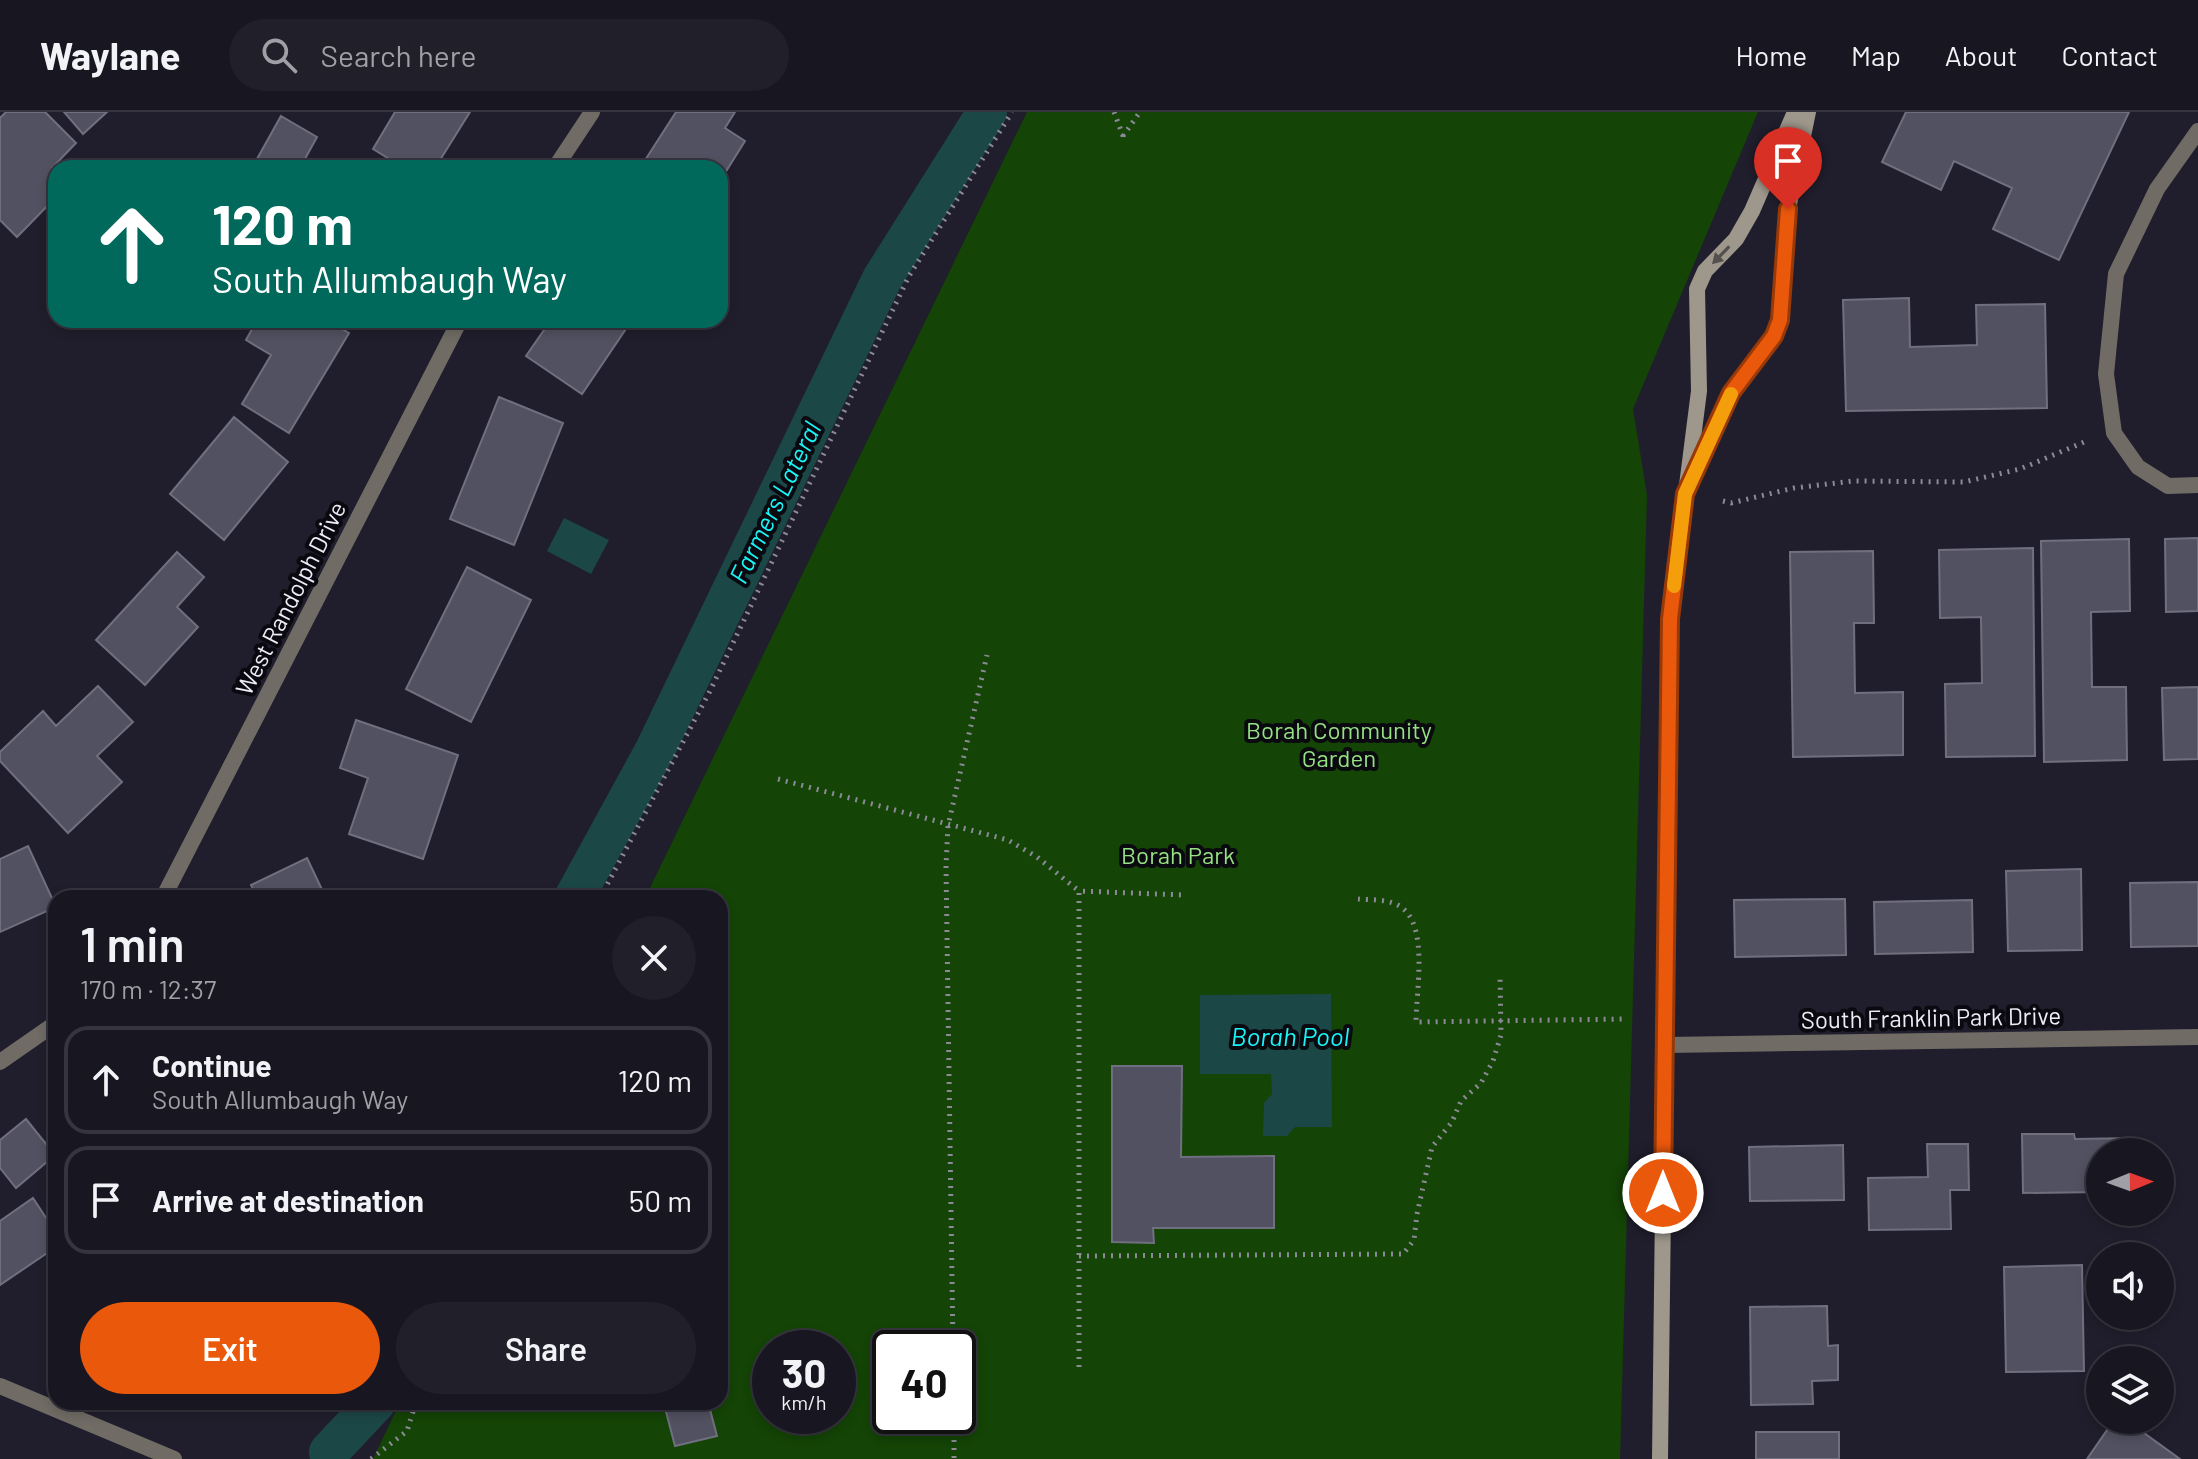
<!DOCTYPE html>
<meta charset="utf-8">
<style>
:root{--surface:#181621;--page:#211f2a;--text:#f1f3f6;--muted:#9f9fa5;--line:#36353f;--accent:#ea580c}
body{margin:0;font-family:Barlow,sans-serif;background:var(--page);color:var(--text);height:100vh;display:flex;flex-direction:column;font-size:30px;white-space:nowrap}
*{box-sizing:border-box;margin:0}
p{font-size:26px;color:var(--muted)}
.icon{flex:none;width:44px;height:44px;fill:none;stroke:currentColor;stroke-width:2;stroke-linecap:round;stroke-linejoin:round}
.map{position:relative;flex:1;overflow:hidden}
.side{position:absolute;left:48px;top:778px;width:680px;height:520px;display:flex;flex-direction:column;background:var(--surface);border-radius:24px;box-shadow:0 4px 12px #0003,0 0 0 2px var(--line)}
.side>*{flex:none}
.top-card{position:absolute;left:48px;top:48px;width:680px;height:168px;border-radius:24px;box-shadow:0 4px 12px #0003,0 0 0 2px var(--line);background:#00695c;color:#fff;overflow:hidden}
.needle{width:52px;rotate:89deg}
.controls{position:absolute;left:2086px;top:1026px;display:grid;gap:16px}
.controls a{display:grid;place-items:center;width:88px;height:88px;border-radius:50%;background:var(--surface);box-shadow:0 4px 12px #0003,0 0 0 2px var(--line);font-size:40px}
.speed{position:absolute;left:752px;top:1218px;display:flex;gap:16px;font-size:40px;font-weight:700;text-align:center}
.speed>*{display:grid;place-content:center;width:104px;height:104px;border-radius:50%;background:var(--surface);box-shadow:0 4px 12px #0003,0 0 0 2px var(--line);line-height:1}
.speed small{font-size:20px;font-weight:400}
.speed .limit{border:4px solid #111;border-radius:12px;background:#fff;color:#111}
.pin{position:absolute;display:grid;place-items:center;width:68px;height:68px;color:#fff;margin:-82px -34px;border-radius:50% 50% 50% 0;rotate:-45deg;box-shadow:0 0 8px #0007}
.pin .icon{rotate:45deg}
.me{position:absolute;width:88px;margin:-44px;rotate:0deg;stroke-linejoin:round;filter:drop-shadow(0 0 6px #0008)}
.turn{display:flex;align-items:center;gap:28px;height:168px;padding:0 32px;font-size:36px}
.turn .icon{width:104px;height:104px;stroke-width:2.5}
.turn b{display:block;font-size:56px;line-height:68px}
.round{display:grid;place-items:center;flex:none;width:84px;height:84px;border-radius:42px;background:var(--page)}
.head{display:flex;align-items:center;justify-content:space-between;height:136px;padding:0 32px}
h1{font-size:48px;font-weight:600;line-height:60px}
.primary-button{display:flex;gap:16px;margin-top:auto;padding:16px 32px}
.primary-button a{flex:1;height:92px;border-radius:48px;background:var(--accent);color:#fff;font-size:32px;font-weight:600;line-height:92px;text-align:center}
.primary-button a+a{background:var(--page);color:var(--text)}
ul{padding:0;list-style:none}
li{display:flex;align-items:center;gap:24px;height:108px;margin:0 16px 12px;padding:0 16px;border:4px solid var(--line);border-radius:24px}
li div{flex:1}
li b{display:block;font-size:30px}
li em{font-style:normal}
header{display:flex;align-items:center;gap:48px;box-sizing:border-box;height:112px;padding:0 40px;background:var(--surface);border-bottom:2px solid var(--line)}
header strong{font-size:38px}
nav{display:flex;gap:44px;margin-inline-start:auto;font-size:28px}
.search{width:560px;height:72px;background:var(--page);display:flex;align-items:center;gap:20px;box-sizing:border-box;padding:0 28px;border-radius:44px;color:var(--muted);font-size:30px}
.map>svg:first-child{display:block}
.green{fill:#144406;fill-rule:evenodd}
.water{fill:#1c4747}
.lines{fill:none;stroke-linecap:round;stroke-linejoin:round}
.canal{stroke:#1c4747;stroke-width:40}
.building{fill:#525161;stroke:#706f80;stroke-width:2}
.path{stroke:#8c8a96;stroke-width:5;stroke-dasharray:2 6;stroke-linecap:butt}
.street{stroke:#706c65;stroke-width:16}
.secondary{stroke:#9e978c;stroke-width:16}
.oneway{fill:#54504e}
.route-casing{stroke:#983908;stroke-width:20}
.route{stroke:#ea580c;stroke-width:14}
.slow{stroke:#f59e0b;stroke-width:14}
.labels{text-anchor:middle;dominant-baseline:central;stroke-width:8;stroke-linejoin:round;paint-order:stroke}
.street-label{font-size:24px;fill:#eeedf7;stroke:#0a090f}
.park-label{font-size:24px;fill:#95e183;stroke:#0a090f}
.water-label{font-size:26px;font-style:italic;fill:#19f5f7;stroke:#0a090f}
</style>
<header>
<strong>Waylane</strong>
<div class="search"><svg class="icon" aria-label="search" viewBox="0 0 24 24"><circle cx="10" cy="10" r="6"/><path d="M15 15l6 6"/></svg>Search here</div>
<nav><a>Home</a><a>Map</a><a>About</a><a>Contact</a></nav>
</header>
<div class="map">
<svg width="2198" height="1347" viewBox="0 0 2198 1347">
<rect width="100%" height="100%" fill="#201e2c"/>
<!-- green -->
<path class="green" d="M1027 0H1758L1633 297 1647 383 1620 1347H373L400 1290H720V786H645ZM770 1236H838V1304H770ZM890 1236H958V1304H890Z"/>
<!-- water -->
<path class="water" d="M564 406 609 428 591 462 547 439Z
M1331 882 1332 1015H1295L1287 1024H1263L1264 991 1272 982 1271 962H1200V883Z"/>
<g class="lines">
<!-- canal -->
<path class="canal" d="M574 786 655 638 882 167 987 0
M329 1340 376 1290"/>
</g>
<!-- building -->
<path class="building" d="M6 0H45L76 31 52 56 56 60V85L17 125 0 108V6Z
M64 0H107L83 22Z
M395 0H470L435 56H404L373 37Z
M676 0H735L725 16 745 29 720 69V56H640Z
M1906 0H2129L2059 148 1993 117 2012 76 1954 49 1941 78 1882 50Z
M281 4 317 25 300 56H252Z
M1909 186 1910 235 1977 233 1976 193 2045 192 2047 296 1846 299 1843 188Z
M257 208H327L349 221 289 321 242 292 271 243 246 228Z
M551 208H632L582 282 526 244Z
M499 285 563 311 514 433 450 407Z
M234 305 288 350 224 428 170 382Z
M2198 426V499L2166 500 2165 427Z
M2129 427 2130 499 2091 500 2092 575H2126L2127 648 2044 650 2041 429Z
M2033 436 2035 644 1946 645 1945 572 1982 571 1981 505 1940 506 1939 438Z
M1873 439 1874 511H1854L1855 581 1903 580V643L1793 645 1790 440Z
M177 440 204 465 177 495 198 515 145 573 96 528Z
M467 455 531 488 471 610 406 577Z
M98 574 133 610 97 644 122 670 68 721 0 649V640L43 599 56 614Z
M2198 575V647L2164 648 2162 576Z
M356 608 458 643 423 747 349 722 368 666 340 656Z
M28 734 56 795 0 820V747Z
M307 746 326 786H257L251 773Z
M2081 757 2082 838 2008 839 2006 759Z
M2198 770V834L2131 835 2130 771Z
M1845 787 1846 843 1735 845 1734 788Z
M1972 788 1973 840 1875 842 1874 790Z
M1112 954H1182L1181 1045 1274 1044V1116H1153L1154 1131 1112 1130Z
M26 1007 55 1043 16 1076 0 1056V1028Z
M2022 1022H2074L2075 1027 2136 1026V1040H2100V1080L2023 1081Z
M1927 1032H1968L1969 1078H1950L1951 1117 1869 1118 1868 1066 1928 1065Z
M1843 1033 1844 1088 1750 1089 1749 1035Z
M33 1086 56 1121V1135L0 1173V1109Z
M2082 1153 2084 1259 2006 1260 2004 1155Z
M1827 1194 1828 1234 1838 1233V1268L1812 1269 1813 1292 1751 1293 1750 1195Z
M671 1290H708L717 1324 675 1334 664 1292Z
M2114 1308H2126L2180 1347H2087Z
M1756 1320H1839V1347H1756Z"/>
<g class="lines">
<!-- path -->
<path class="path" d="M1114 0 1123 24
M1123 24 1140 0
M1723 389 1731 391 1794 376 1853 369 1964 370 2020 357 2089 328
M778 667 1008 728 1037 745 1079 779
M600 786 710 579 909 164 1012 0
M1358 787C1371 788 1390 787 1401 795 1429 814 1416 880 1416 910L1627 907
M1079 1144 1403 1142 1414 1128 1417 1102 1432 1035 1452 1010 1461 989 1481 971 1493 949 1501 923 1500 863
M953 1236 946 754 948 714 987 543
M1079 1255V779L1183 783
M954 1304V1347
M371 1347 407 1319 416 1290"/>
<!-- street -->
<path class="street" d="M2198 19 2157 77 2116 162 2106 262 2114 321 2138 355 2168 374 2198 373
M555 56 592 0
M163 786 460 208
M1666 933 2198 925
M0 950 56 911
M0 1274 174 1347"/>
<!-- secondary -->
<path class="secondary" d="M1692 366 1731 281 1774 224 1780 208 1788 97 1808 0
M1660 1347 1670 507 1699 279 1697 177 1705 159 1736 127 1752 99 1795 0"/>
</g>
<!-- one-way arrows -->
<defs><path id="oneway-solid" d="M-6-.8H1V-3.2L6.5 0L1 3.2V.8H-6Z" transform="scale(2)"/></defs>
<use class="oneway" href="#oneway-solid" transform="translate(1721 143) rotate(134)"/>
<g class="lines">
<!-- route casing -->
<g class="route-casing">
<path id="route" d="M1663 1081 1670 507 1685 382 1731 281 1774 224 1780 208 1788 97"/>
</g>
<!-- route -->
<use href="#route" class="route"/>
<!-- slow -->
<path class="slow" d="M1674 474 1685 382 1731 282"/>
</g>
<g class="labels">
<!-- street labels -->
<g class="street-label">
<text transform="translate(290 486) rotate(-63)">West Randolph Drive</text>
<text transform="translate(1931 905) rotate(-1)">South Franklin Park Drive</text>
</g>
<!-- park labels -->
<g class="park-label">
<text x="1339" y="617">Borah Community<tspan x="1339" dy="28">Garden</tspan></text>
<text x="1178" y="742">Borah Park</text>
</g>
<!-- water labels -->
<g class="water-label">
<text transform="translate(774 390) rotate(-64)">Farmers Lateral</text>
<text x="1290" y="923">Borah Pool</text>
</g>
</g>
</svg>
<div class="controls">
<a><svg class="needle" viewBox="-14 -14 28 28"><path d="M0-13l5 13h-10z" fill="#e53935"/><path d="M0 13l5-13h-10z" fill="#9f9fa5"/></svg></a>
<a><svg class="icon" aria-label="sound" viewBox="0 0 24 24"><path d="M4 9h4l5-4v14l-5-4H4zM17 9q2 3 0 6"/></svg></a>
<a><svg class="icon" aria-label="layers" viewBox="0 0 24 24"><path d="M12 4l9 5-9 5-9-5zM3 14l9 5 9-5"/></svg></a>
</div>
<div class="speed"><div>30<small>km/h</small></div><div class="limit">40</div></div>
<div class="pin" style="left:1788px;top:97px;background:#d93025"><svg class="icon" aria-label="arrive" viewBox="0 0 24 24"><path d="M6 21V4h12l-3 4 3 4H6"/></svg></div>
<svg class="me" style="left:1663px;top:1081px" viewBox="-20 -20 40 40"><circle r="17" fill="#ea580c" stroke="#fff" stroke-width="3"/><path d="M0-11L8 9 0 5-8 9z" fill="#fff"/></svg>
<div class="top-card">
<div class="turn"><svg class="icon" aria-label="ahead" viewBox="0 0 24 24"><path d="M12 20V5M6 11l6-6 6 6"/></svg><div><b>120 m</b>South Allumbaugh Way</div></div>
</div>
<section class="side">
<div class="head"><div><h1>1 min</h1><p>170 m · 12:37</p></div><a class="round"><svg class="icon" aria-label="close" viewBox="0 0 24 24"><path d="M6 6l12 12M18 6L6 18"/></svg></a></div>
<ul>
<li><svg class="icon" aria-label="ahead" viewBox="0 0 24 24"><path d="M12 20V5M6 11l6-6 6 6"/></svg><div><b>Continue</b><p>South Allumbaugh Way</p></div><em>120 m</em></li>
<li><svg class="icon" aria-label="arrive" viewBox="0 0 24 24"><path d="M6 21V4h12l-3 4 3 4H6"/></svg><div><b>Arrive at destination</b></div><em>50 m</em></li>
</ul>
<div class="primary-button"><a>Exit</a><a>Share</a></div>
</section>
</div>
